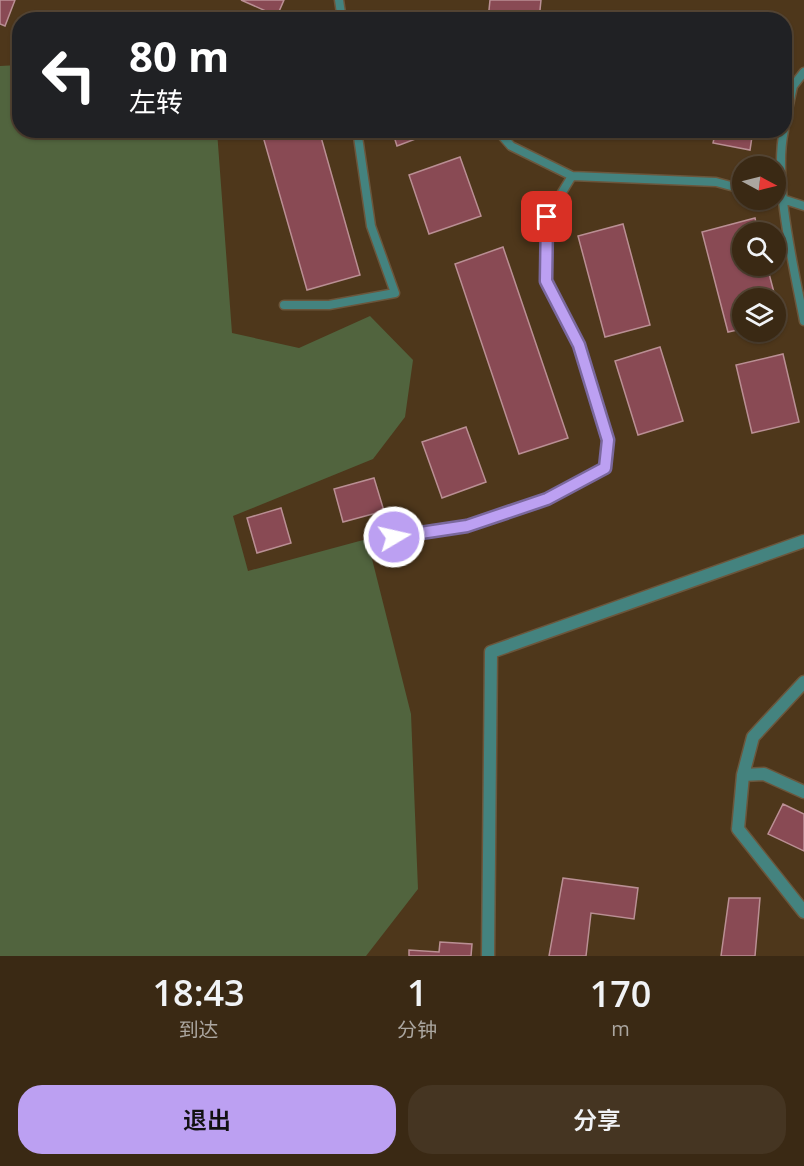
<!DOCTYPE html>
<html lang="zh">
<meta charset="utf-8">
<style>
:root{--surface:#3a2914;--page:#453522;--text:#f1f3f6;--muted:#aba6a0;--line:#544534;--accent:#bca0f2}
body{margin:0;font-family:"Open Sans","Noto Sans SC",sans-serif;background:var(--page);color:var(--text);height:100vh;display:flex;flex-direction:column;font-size:22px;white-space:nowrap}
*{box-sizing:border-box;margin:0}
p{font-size:20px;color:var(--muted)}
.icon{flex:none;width:33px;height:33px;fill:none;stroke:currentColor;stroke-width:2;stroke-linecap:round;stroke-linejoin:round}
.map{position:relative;height:956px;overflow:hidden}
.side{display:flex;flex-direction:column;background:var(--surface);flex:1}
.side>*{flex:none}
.banner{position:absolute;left:12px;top:12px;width:780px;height:126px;border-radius:24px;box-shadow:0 2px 4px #0004,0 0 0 2px var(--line);background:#202124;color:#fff;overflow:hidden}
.needle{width:39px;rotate:97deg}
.controls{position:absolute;left:732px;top:156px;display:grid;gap:12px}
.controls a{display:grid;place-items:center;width:54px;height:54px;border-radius:50%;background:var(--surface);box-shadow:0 2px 4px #0004,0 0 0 2px var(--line);font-size:30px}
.pin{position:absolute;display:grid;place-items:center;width:51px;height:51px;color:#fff;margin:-26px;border-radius:12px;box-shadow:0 3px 9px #0006}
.me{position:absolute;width:66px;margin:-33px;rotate:81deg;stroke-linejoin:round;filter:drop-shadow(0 0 4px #0008)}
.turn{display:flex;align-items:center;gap:21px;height:126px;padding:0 18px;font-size:27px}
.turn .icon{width:78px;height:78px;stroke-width:2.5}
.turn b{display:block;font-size:42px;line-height:51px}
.eta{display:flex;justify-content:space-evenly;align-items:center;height:102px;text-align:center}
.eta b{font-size:36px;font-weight:600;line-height:42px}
.action{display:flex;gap:12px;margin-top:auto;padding:12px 18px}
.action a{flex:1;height:69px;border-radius:24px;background:var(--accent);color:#111;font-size:24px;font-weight:600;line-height:69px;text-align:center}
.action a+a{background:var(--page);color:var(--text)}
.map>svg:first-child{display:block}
.green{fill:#51643e}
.building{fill:#894a54;stroke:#ba8f94;stroke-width:1.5}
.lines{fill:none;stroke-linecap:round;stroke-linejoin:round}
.lane-casing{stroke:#6b563c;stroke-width:11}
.street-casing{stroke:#6b563c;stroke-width:15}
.lane{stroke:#44837f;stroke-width:8}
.street{stroke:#44837f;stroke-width:12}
.route-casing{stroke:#7a689d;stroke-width:15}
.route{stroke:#bca0f2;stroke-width:10}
</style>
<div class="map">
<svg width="804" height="956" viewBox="0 0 804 956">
<rect width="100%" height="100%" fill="#4e371b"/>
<!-- green -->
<path class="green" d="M19 65 20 130 217 131 232 333 299 348 370 316 413 360 405 417 373 459 233 516 248 571 367 539 411 714 418 889 366 956H0V66Z"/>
<!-- building -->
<path class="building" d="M0 0H15L5 26 0 24Z
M241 0H284L277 16Z
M490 0H541L539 20H488Z
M271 130H319L360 275 307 290 262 133Z
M392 130H439L397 146Z
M609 130H648L647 138Z
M716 130H753L750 150 713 143Z
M460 157 481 216 429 234 409 175Z
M755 218 758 232H742V266H767L781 319 776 320V298H742V329L728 332 702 232Z
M623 224 650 325 605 337 578 236Z
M503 247 568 438 519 454 455 264Z
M660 347 683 421 638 435 615 361Z
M783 354 799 422 752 433 736 365Z
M466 427 486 482 442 498 422 442Z
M374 478 384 511 343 522 334 489Z
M281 508 291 543 257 553 247 518Z
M783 804 804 814V851L768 834Z
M563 878 638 888 634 919 591 913 586 956H549Z
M729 898H760L755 956H721Z
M440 942 472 944 471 956H409V950L439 952Z"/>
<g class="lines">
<!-- lane casing -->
<g class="lane-casing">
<path id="lane" d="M339 0 342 20
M784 128 793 86 804 72
M497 130 511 146 572 176 716 182 742 189
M784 130C773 182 794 268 804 321
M776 197 804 206
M284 305H329L395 293 371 226 357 130
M394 537 467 527 547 499 605 468 608 440 579 345 546 281 547 217 572 176"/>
</g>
<!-- street casing -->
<g class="street-casing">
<path id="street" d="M743 775 753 737 804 682
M804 792 764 774 743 775 738 829 804 912
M488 956 491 652 804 541"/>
</g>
<!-- lane -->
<use href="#lane" class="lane"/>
<!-- street -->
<use href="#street" class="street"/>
</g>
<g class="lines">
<!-- route casing -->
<g class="route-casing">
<path id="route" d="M394 537 467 526 547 499 605 468 608 440 579 345 546 281 547 217"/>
</g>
<!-- route -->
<use href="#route" class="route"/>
</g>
</svg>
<div class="controls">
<a><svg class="needle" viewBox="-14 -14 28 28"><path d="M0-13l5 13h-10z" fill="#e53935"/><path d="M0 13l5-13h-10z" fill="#aba6a0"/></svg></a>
<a><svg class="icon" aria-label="search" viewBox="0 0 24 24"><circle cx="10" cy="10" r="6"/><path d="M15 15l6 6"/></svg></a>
<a><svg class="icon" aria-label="layers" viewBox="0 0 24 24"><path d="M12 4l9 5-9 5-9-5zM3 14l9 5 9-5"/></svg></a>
</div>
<div class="pin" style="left:547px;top:217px;background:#d93025"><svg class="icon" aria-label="arrive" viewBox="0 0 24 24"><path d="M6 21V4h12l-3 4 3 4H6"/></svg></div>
<svg class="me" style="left:394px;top:537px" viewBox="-20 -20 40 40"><circle r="17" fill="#bca0f2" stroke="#fff" stroke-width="3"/><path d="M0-11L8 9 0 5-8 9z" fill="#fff"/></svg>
<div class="banner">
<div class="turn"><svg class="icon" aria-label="left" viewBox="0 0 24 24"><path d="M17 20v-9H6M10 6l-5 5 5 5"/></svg><div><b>80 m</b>左转</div></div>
</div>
</div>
<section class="side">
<div class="eta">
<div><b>18:43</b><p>到达</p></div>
<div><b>1</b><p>分钟</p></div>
<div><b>170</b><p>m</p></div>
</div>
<div class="action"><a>退出</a><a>分享</a></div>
</section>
